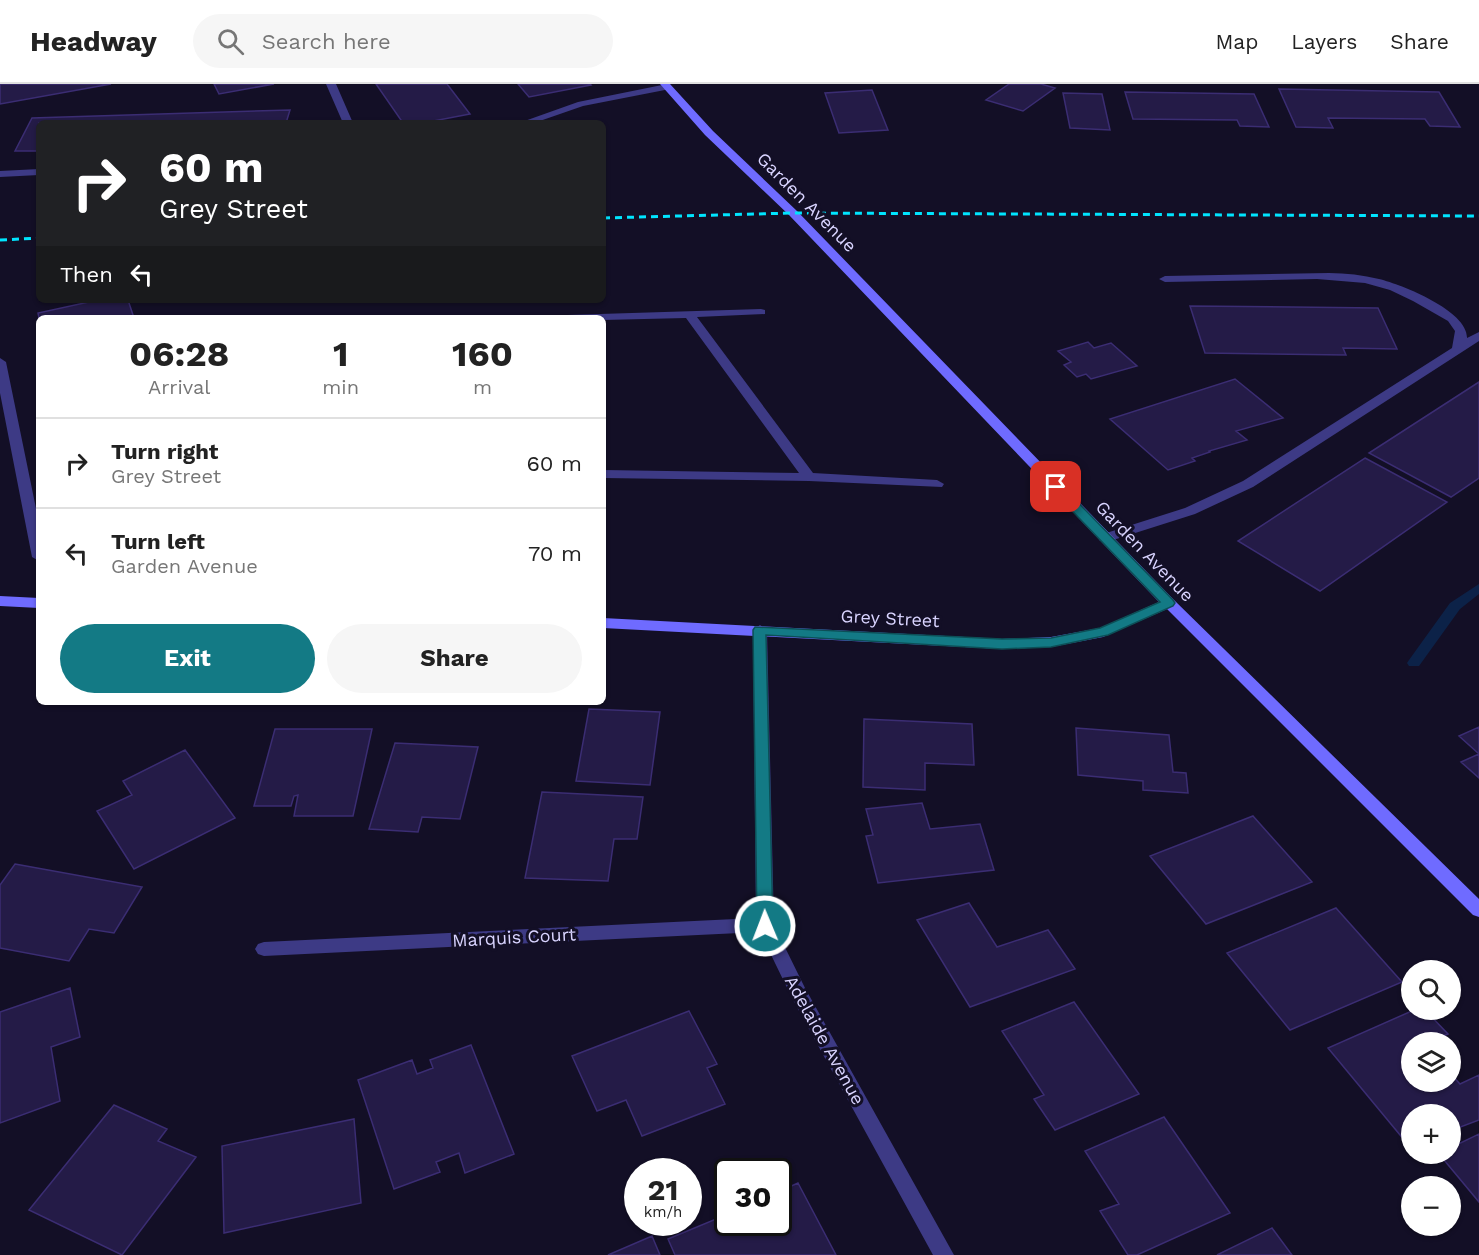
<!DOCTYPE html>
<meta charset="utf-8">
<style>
:root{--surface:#fff;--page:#f6f6f6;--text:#222;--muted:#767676;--line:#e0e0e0;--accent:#137a85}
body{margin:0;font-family:"Work Sans",sans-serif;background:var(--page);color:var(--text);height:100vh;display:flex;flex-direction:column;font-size:22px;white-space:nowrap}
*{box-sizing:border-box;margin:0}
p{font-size:20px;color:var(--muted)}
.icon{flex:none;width:33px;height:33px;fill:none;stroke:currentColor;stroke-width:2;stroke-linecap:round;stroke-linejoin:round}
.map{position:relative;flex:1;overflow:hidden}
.details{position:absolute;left:36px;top:231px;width:570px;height:390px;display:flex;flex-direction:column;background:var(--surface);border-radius:9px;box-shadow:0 2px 4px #0004}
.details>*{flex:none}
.guide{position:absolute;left:36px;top:36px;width:570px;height:183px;border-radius:9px;box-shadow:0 2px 4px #0004;background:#202124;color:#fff;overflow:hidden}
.controls{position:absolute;left:1401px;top:876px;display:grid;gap:12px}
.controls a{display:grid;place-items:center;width:60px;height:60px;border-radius:50%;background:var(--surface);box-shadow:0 2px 4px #0004;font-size:30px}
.speed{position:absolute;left:624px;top:1074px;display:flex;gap:12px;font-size:30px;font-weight:700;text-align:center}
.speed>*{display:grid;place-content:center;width:78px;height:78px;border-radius:50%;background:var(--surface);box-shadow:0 2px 4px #0004;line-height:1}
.speed small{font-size:15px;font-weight:400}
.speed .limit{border:3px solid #111;border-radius:9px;background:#fff;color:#111}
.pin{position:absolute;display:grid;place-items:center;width:51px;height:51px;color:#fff;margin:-26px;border-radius:12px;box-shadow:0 3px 9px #0006}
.me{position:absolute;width:66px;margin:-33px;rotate:359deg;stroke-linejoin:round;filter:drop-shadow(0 0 4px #0008)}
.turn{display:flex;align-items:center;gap:21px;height:126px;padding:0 24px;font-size:27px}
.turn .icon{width:78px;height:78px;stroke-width:2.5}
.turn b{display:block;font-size:42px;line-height:51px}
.then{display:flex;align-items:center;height:57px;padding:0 24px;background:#0003;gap:12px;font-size:22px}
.eta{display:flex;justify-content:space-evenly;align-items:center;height:102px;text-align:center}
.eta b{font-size:36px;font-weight:700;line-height:42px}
.button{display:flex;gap:12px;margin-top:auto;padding:12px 24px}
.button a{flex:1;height:69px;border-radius:36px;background:var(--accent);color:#fff;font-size:24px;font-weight:700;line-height:69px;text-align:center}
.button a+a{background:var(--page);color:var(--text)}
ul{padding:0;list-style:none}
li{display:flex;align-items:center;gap:18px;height:90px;padding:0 24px;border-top:2px solid var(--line)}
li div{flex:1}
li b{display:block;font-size:22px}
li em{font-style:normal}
header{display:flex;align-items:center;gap:36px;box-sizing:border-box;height:84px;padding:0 30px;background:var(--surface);border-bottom:2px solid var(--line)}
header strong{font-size:28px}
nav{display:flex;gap:33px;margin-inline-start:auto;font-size:21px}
.search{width:420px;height:54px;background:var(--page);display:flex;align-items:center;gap:15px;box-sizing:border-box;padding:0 21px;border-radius:33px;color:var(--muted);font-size:22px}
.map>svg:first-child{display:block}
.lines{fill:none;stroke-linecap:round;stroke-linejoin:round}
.stream{fill:#0c2248;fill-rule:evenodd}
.building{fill:#241b47;stroke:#3b2d73;stroke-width:1.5}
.lane{fill:#3d3a85;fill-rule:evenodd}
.street{fill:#3d3a85;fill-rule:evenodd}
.secondary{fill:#6f6bff;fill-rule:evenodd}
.rail{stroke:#00e5ff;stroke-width:3;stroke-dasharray:7 5;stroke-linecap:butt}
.route{fill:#137a85;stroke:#0c4f56;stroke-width:1.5}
.labels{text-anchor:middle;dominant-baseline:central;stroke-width:6;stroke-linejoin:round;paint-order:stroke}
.street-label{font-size:18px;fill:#d9d4ff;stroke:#130f26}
</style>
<header>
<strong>Headway</strong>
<div class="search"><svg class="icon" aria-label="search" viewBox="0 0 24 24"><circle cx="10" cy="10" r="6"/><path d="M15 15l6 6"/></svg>Search here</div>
<nav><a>Map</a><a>Layers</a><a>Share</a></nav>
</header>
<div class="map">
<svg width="1479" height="1171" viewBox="0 0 1479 1171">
<rect width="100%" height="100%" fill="#130f26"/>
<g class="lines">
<!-- stream -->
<path class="stream" d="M1479 500V510L1460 525 1419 582H1409L1407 579 1409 576 1450 519Z"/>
</g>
<!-- building -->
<path class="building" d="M0 0H111L0 20Z
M214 0H274L219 10Z
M376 0H447L470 30 423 39H403Z
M518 0H590L591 1 529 13Z
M1009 0H1041L1055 4 1023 27 986 16Z
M1279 5 1439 8 1460 43 1430 42 1425 35 1328 34 1333 44 1296 43Z
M872 6 888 46 839 49 825 9Z
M1125 8 1254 10 1269 43 1240 42 1237 36 1133 35Z
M1063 9 1102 10 1110 46 1070 44Z
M290 26 286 39H39V67H15L32 34Z
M98 216H128L134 234H39L38 229Z
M1190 222 1378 224 1397 265 1343 264 1346 271 1205 269Z
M1088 258 1094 264 1111 259 1137 282 1091 295 1086 290 1077 293 1064 281 1071 278 1058 267Z
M1235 295 1283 334 1236 347 1247 356 1209 367 1210 368 1192 374 1195 377 1168 386 1110 335Z
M1479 298V394L1451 413 1369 369Z
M1365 374 1447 418 1320 507 1238 457Z
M589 625 660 628 650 701 576 697Z
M864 635 972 640 974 681 925 679V706L863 703Z
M1479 643V694L1461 678 1479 670 1459 652Z
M1076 644 1169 651 1173 688 1186 689 1188 709 1143 706V697L1078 691Z
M275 645H372L353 732H294L298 711 294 712 291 722H254Z
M395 659 478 663 460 735 422 733 418 748 369 745Z
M185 666 235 734 134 785 97 727 132 711 123 697Z
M542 708 643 713 637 755H614L608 797 525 794Z
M922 719 930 745 980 740 994 786 878 799 866 752 873 751 866 725Z
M1253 732 1312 798 1206 840 1150 772Z
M15 780 142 803 114 849 89 845 69 877 0 864V801Z
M969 819 997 863 1048 846 1075 885 970 923 917 836Z
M1336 824 1402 898 1290 946 1227 869Z
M70 904 80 953 51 963 60 1017 0 1039V928Z
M1074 918 1139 1010 1055 1046 1034 1015 1044 1011 1002 947Z
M1414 926H1425L1448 950 1428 958H1412V998H1450V989L1460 1000 1479 991V1036L1450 1047V1030H1412L1410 1063 1328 964Z
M689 927 717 980 707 984 725 1020 642 1052 626 1016 597 1027 572 972Z
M471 961 514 1070 465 1089 459 1069 436 1078 440 1088 394 1105 358 996 412 976 417 990 433 984 430 976Z
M114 1021 167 1045 158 1057 196 1073 122 1171 29 1126Z
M1164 1033 1230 1129 1137 1171H1128L1100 1127 1119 1120 1085 1067Z
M354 1035 361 1119 224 1149 222 1062Z
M1479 1050V1118L1439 1070H1450V1064Z
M798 1099 836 1171H675L668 1155 728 1130V1138H778V1108Z
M1272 1144 1292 1171H1217Z
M652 1152 660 1171H608Z"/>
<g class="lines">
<!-- lane -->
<path class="lane" d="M326 0H336L353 39H343Z
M667 0 672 3 670 5 583 22 534 39H519L578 18Z
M39 85V91L0 93V87Z
M1329 189C1346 189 1363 191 1379 195 1403 201 1468 227 1467 254L1479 248V257L1253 403 1195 430 1110 457H1100L1098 454 1100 451 1185 424 1243 397 1452 264 1455 247 1448 237 1413 217 1390 206 1365 199 1317 195 1165 198 1159 195 1165 192Z
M761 225 765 226V230L697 233 813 389 937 396 944 400 942 403 809 397 603 394V386L799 389 686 234 603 236 533 234 535 232Z
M0 274 6 278 39 439V477L32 473 0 309Z"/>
<!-- street -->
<path class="street" d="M760 541 767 546 774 841 805 904 954 1171H933L792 914 760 848 264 872 258 870 255 865 258 860 264 858 756 834 753 546Z"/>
<!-- secondary -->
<path class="secondary" d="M660 0H670L713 47 797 127 1174 516 1479 815V833L1473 831 1167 525 1103 553 1051 563 1002 565 603 544V534L1002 555 1051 553 1100 544 1159 518 789 131 705 51Z
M0 512 39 514V524L0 522Z"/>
<!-- rail -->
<path class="rail" d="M603 134 793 129 1479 132
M0 156 39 154"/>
</g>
<!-- route -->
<path class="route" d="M1056 399 1060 400 1173 516 1175 519 1173 522 1108 551 1051 563 1002 565 766 551 773 842 771 846 765 848 759 846 757 842 753 546 755 543 1002 555 1051 554 1100 544 1160 518 1052 406V400Z"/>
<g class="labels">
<!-- street labels -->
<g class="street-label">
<text transform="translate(807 118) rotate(45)">Garden Avenue</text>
<text transform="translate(1145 467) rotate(46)">Garden Avenue</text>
<text transform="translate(890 534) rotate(3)">Grey Street</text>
<text transform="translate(514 853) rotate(-3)">Marquis Court</text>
<text transform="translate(825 956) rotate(61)">Adelaide Avenue</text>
</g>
</g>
</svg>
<div class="controls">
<a><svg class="icon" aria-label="search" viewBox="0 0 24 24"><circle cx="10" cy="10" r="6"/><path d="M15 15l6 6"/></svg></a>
<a><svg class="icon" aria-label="layers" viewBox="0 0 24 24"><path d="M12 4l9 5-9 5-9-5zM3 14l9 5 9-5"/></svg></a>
<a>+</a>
<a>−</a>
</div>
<div class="speed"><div>21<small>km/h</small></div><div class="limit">30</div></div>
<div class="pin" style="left:1056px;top:403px;background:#d93025"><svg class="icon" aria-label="arrive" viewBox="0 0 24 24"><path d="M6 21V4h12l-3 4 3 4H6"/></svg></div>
<svg class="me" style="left:765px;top:842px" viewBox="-20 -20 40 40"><circle r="17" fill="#137a85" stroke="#fff" stroke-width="3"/><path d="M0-11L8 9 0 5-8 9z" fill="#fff"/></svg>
<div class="guide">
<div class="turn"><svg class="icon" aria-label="right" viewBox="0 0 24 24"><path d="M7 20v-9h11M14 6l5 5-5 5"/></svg><div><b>60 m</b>Grey Street</div></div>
<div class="then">Then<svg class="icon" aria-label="left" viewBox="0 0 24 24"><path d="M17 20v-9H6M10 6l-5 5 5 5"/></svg></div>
</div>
<section class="details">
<div class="eta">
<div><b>06:28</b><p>Arrival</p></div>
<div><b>1</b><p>min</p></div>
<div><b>160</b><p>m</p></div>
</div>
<ul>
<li><svg class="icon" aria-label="right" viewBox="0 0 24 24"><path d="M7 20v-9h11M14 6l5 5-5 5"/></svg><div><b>Turn right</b><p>Grey Street</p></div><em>60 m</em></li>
<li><svg class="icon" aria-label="left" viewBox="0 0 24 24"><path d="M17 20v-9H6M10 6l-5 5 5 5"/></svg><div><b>Turn left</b><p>Garden Avenue</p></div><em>70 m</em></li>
</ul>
<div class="button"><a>Exit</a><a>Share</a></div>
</section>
</div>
